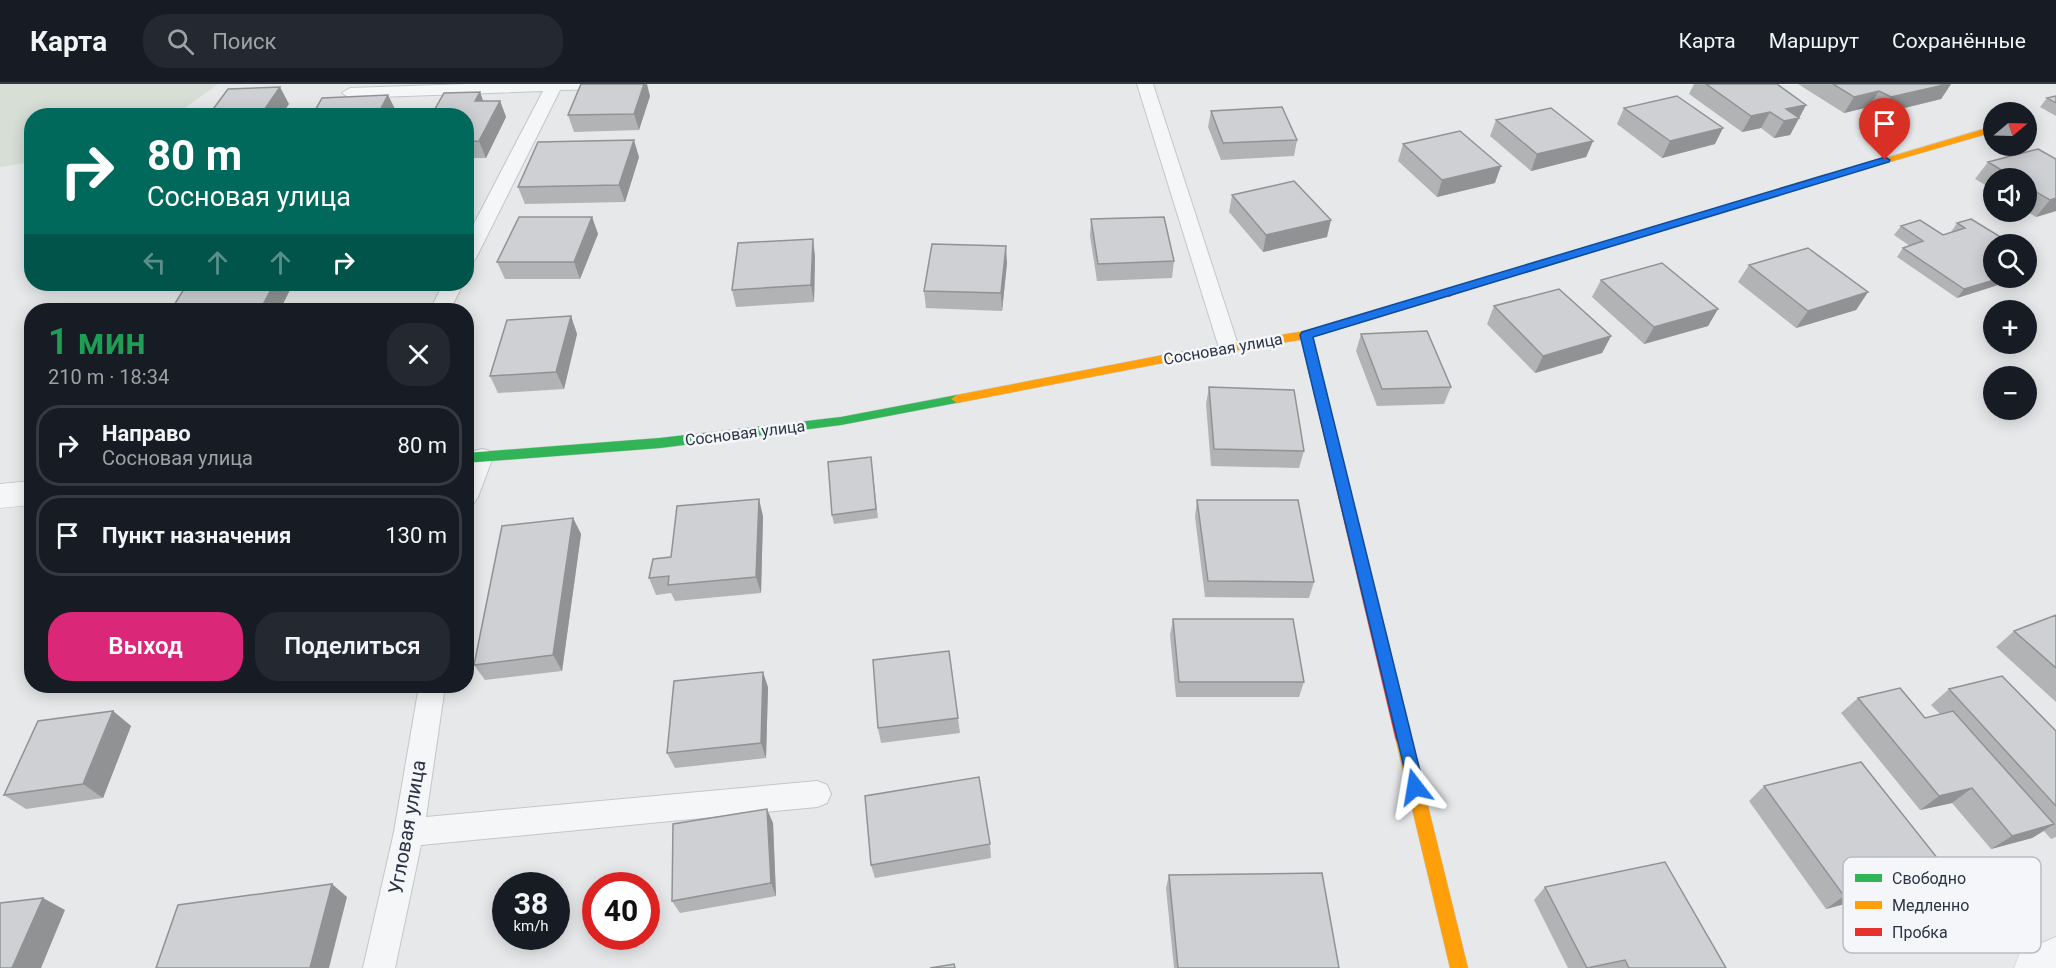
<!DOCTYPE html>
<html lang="ru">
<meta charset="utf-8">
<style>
:root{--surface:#171b24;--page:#242831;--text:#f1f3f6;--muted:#9ea1a6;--line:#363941;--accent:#db2777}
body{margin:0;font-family:Roboto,sans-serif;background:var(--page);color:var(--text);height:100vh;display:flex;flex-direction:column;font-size:22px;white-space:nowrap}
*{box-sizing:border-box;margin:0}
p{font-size:20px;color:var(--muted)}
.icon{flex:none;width:33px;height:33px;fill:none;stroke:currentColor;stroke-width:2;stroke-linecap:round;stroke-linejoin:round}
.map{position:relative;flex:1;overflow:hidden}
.sheet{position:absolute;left:24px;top:219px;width:450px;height:390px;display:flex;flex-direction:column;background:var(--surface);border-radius:24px;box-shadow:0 3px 15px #0003}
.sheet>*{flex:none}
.banner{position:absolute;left:24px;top:24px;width:450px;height:183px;border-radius:24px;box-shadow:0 3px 15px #0003;background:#00695c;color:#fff;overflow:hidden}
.needle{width:39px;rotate:71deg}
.controls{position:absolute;left:1983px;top:18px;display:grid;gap:12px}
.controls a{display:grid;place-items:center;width:54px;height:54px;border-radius:50%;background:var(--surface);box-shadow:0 3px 15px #0003;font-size:30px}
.speed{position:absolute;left:492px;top:788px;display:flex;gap:12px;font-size:30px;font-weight:700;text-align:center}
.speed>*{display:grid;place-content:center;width:78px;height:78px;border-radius:50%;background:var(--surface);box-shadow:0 3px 15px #0003;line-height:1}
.speed small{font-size:15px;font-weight:400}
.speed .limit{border:9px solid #d22;background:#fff;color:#111}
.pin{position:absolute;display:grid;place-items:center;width:51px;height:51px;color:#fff;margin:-62px -26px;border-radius:50% 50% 50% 0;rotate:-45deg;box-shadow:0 0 6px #0007}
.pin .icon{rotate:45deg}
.me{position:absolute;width:66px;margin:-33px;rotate:346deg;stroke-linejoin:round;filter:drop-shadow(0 0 4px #0008)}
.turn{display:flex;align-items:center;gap:21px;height:126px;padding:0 24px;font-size:27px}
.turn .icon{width:78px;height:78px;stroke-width:2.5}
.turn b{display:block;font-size:42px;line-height:51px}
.lanes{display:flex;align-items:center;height:57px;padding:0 24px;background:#0003;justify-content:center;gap:30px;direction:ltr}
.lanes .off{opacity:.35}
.round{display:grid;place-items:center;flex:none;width:63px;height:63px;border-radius:24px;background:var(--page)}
.overview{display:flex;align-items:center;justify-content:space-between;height:102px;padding:0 24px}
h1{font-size:36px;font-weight:600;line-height:45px;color:#1e9e55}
.cta{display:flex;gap:12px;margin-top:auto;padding:12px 24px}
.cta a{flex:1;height:69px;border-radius:24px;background:var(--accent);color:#fff;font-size:24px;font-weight:600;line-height:69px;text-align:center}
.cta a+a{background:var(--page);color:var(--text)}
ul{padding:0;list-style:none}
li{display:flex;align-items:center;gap:18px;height:81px;margin:0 12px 9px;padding:0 12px;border:3px solid var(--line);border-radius:24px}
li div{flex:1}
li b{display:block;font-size:22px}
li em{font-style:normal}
header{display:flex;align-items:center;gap:36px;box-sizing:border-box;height:84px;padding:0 30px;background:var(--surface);border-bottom:2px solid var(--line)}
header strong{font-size:28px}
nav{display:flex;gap:33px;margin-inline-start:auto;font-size:21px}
.search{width:420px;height:54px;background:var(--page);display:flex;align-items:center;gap:15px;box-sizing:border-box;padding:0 21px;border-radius:24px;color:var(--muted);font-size:22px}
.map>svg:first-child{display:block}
.green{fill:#d6ded6}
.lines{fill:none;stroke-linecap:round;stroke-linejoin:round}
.lane-casing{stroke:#c4c6c8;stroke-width:2}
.street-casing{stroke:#c4c6c8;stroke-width:1}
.fast-casing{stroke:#c4c6c8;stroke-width:1}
.slow-casing{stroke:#c4c6c8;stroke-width:1}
.jam-casing{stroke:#c4c6c8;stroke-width:1}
.lane{fill:#f5f6f7;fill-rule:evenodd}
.street{fill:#f5f6f7;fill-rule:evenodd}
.fast{fill:#30b455;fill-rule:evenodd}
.slow{fill:#ff9f0a;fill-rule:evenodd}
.jam{fill:#e5322d;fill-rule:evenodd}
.wall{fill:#b1b3b5}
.shaded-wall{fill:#909294}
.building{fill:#ced0d3;stroke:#909294;stroke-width:1.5}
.route{fill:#1a73e8;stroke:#114b97;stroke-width:1.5}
.labels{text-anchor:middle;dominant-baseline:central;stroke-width:5;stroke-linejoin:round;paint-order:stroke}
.street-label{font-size:16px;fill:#2b3445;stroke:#f4f6f9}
.near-street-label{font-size:20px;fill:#2b3445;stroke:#f4f6f9}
.key{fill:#f4f6f9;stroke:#b8bcc3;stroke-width:1.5}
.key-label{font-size:16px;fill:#2b3445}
</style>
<header>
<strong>Карта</strong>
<div class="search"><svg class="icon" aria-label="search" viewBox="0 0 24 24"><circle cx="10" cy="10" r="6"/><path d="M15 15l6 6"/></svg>Поиск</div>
<nav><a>Карта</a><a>Маршрут</a><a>Сохранённые</a></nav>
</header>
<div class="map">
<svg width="2056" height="884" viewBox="0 0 2056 884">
<rect width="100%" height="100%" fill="#e6e8ea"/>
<!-- green -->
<path class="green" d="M0 0H218L175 31 32 32 31 78 0 83Z"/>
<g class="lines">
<!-- lane casing -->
<g class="lane-casing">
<path id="lane" d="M468 0H614L606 5 560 6 476 174 473 178 466 180V155L543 7 350 14 342 9 350 4Z
M1137 0H1153L1239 264 1236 269 1229 271 1222 269 1219 264Z
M443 200H463L450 226H430Z
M482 365 490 367 493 373 478 413 474 419 466 422V383L474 367Z
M419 602H445L426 733 817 697 827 701 831 710 827 719 817 723 421 761 395 884H363L394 748Z"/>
</g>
<!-- street casing -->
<g class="street-casing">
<path id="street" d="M32 397V421L0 424V400Z
M2056 853V884H2014L2020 868Z"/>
</g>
<!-- fast casing -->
<g class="fast-casing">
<path id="fast" d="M957 311 961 312 963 315 961 318 841 341 660 364 466 379V369L660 354 841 333Z"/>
</g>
<!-- slow casing -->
<g class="slow-casing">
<path id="slow" d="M1994 42V48L1831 95 1827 96 1822 93Z
M1449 205 1455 209 1453 211 1306 255 1189 274 957 319 951 315 957 311 1189 266 1305 247Z
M1403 646 1409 648 1411 653 1468 884H1450L1395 653 1397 648Z"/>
</g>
<!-- jam casing -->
<g class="jam-casing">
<path id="jam" d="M1827 90 1832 93 1831 95 1453 211 1449 213 1443 209 1445 207Z
M1306 247 1312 251 1411 653 1409 658 1403 660 1397 658 1395 653 1300 251Z"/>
</g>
<!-- lane -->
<use href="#lane" class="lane"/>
<!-- street -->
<use href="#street" class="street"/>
<!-- fast -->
<use href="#fast" class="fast"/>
<!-- slow -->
<use href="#slow" class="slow"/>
<!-- jam -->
<use href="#jam" class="jam"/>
</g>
<!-- wall -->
<path class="wall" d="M1694 0H1777L1806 21 1790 51 1774 54 1761 44 1742 48 1689 10Z
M1798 0H1951L1941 15 1880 30 1869 23 1844 29Z
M480 8 483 17H500L506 33 486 74H466V32Z
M650 12 639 46 574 48 568 31Z
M2056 12V32L2040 23 2047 14Z
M1624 24 1715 60 1662 74 1617 40Z
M1211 27 1297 56 1294 72 1221 76 1208 43Z
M1496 36 1593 57 1586 73 1531 87 1490 52Z
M1403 60 1495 99 1437 113 1398 77Z
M2038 65 2056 127 2036 133 2026 127V94H1994V106L1975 95 1988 78Z
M639 73 625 118 525 120 518 103Z
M1232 111 1327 153 1263 168 1229 128Z
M592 133 598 150 580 195H505L497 178Z
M1091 135 1174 177 1172 194 1097 197 1090 152Z
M1971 135 2020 194 1957 214 1897 173 1903 164 1910 162 1894 151 1901 142 1943 151 1951 148 1957 139Z
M815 172 814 218 736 223 732 206Z
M1007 179 1002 227 926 224 924 207Z
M1749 181 1868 208 1856 226 1796 244 1738 198Z
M1601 196 1718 225 1708 242 1644 260 1592 213Z
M1494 222 1611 252 1602 269 1535 289 1487 240Z
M571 232 577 250 564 305 498 309 490 292Z
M1361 250 1451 303 1444 320 1377 322 1356 267Z
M1209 303 1304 367 1299 384 1211 382 1206 320Z
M871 373 878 434 834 440 832 431Z
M1197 416 1314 498 1309 514 1205 513 1195 433Z
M763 432 761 509 675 517 671 509 656 511 649 494 671 473Z
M573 434 581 450 562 587 485 596 474 581Z
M2056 531V618L1996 563 2014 547Z
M1173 535 1304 598 1299 613H1176L1170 551Z
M768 603 766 674 675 684 667 669Z
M1949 605 2056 647V753L2051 755 2044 747 2032 754 1991 765 1952 719 1920 726 1841 629 1858 614 1925 634 1940 630 1931 621Z
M113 627 131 642 103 714 26 725 4 711Z
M958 634 960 649 881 659 878 644Z
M1764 702 1946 785 1926 798 1826 825 1749 717Z
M773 739 776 812 680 829 672 817Z
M990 760 991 774 875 794 871 781Z
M1169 791 1339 884H1174L1166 804Z
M1545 803 1726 884H1568L1534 816Z"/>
<!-- shaded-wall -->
<path class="shaded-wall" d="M644 0H647L650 12 639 46 634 30Z
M1948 0H1951L1941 15 1880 30 1891 13Z
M280 3 289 20 281 32H260Z
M1879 7 1869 23 1844 29 1854 13Z
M480 8 486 25 475 17Z
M388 11 396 27 394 32H377Z
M500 17 506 33 486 74 479 57Z
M1806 21 1790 51 1774 54 1784 37 1786 25Z
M1770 28 1761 44 1742 48 1751 32Z
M1723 44 1715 60 1662 74 1670 57Z
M634 56 639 73 625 118 619 101Z
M1593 57 1586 73 1531 87 1537 70Z
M1501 82 1495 99 1437 113 1442 96Z
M2056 114V127L2036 133 2050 116Z
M592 133 598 150 580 195 574 178Z
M1331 136 1327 153 1263 168 1266 151Z
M813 155 815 172 814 218 811 201Z
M1006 162 1007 179 1002 227 1001 209Z
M2034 174 2026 183V176Z
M2001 194H2020L1957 214 1964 205Z
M274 200H293L280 226H260Z
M1868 208 1856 226 1796 244 1808 227Z
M1718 225 1708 242 1644 260 1654 243Z
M571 232 577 250 564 305 556 288Z
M1611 252 1602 269 1535 289 1543 272Z
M759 415 763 432 761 509 756 493Z
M573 434 581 450 562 587 553 571Z
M763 588 768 603 766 674 761 659Z
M113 627 131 642 103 714 83 700Z
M1972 704 1952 719 1920 726 1939 712Z
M767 725 773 739 776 812 771 799Z
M2054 740 2032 754 1991 765 2012 752Z
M1946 785 1926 798 1826 825 1844 812Z
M332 800 347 813 329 884H310Z
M43 814 65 826 41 884H12Z"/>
<!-- building -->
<path class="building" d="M581 0H644L634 30 568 31Z
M1706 0H1777L1806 21 1786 25 1799 34 1784 37 1770 28 1751 32Z
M1833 0H1948L1891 13 1879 7 1854 13Z
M280 3 260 32H208L228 5Z
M480 8 475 17H500L479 57 466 58V32H431L444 9Z
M388 11 377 32H312L322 14Z
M1677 12 1723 44 1670 57 1624 24Z
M2056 12V19L2047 14Z
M1282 23 1297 56 1223 59 1211 27Z
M1551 24 1593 57 1537 70 1496 36Z
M1460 47 1501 82 1442 96 1403 60Z
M634 56 619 101 518 103 538 58Z
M2038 65 2056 75V114L2050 116 2026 102V94H2015L1988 78Z
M1294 97 1331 136 1266 151 1232 111Z
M519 133H592L574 178H497Z
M1164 133 1174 177 1098 180 1091 135Z
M1971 135 2012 160H1994V194H2001L1964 205 1903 164 1923 157 1901 142 1920 136 1943 151 1965 144 1957 139Z
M813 155 811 201 732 206 738 159Z
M932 160 1006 162 1001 209 924 207Z
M1808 164 1868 208 1808 227 1749 181Z
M2026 169 2034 174 2026 176Z
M1662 179 1718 225 1654 243 1601 196Z
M187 200H274L260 226H171Z
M1559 205 1611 252 1543 272 1494 222Z
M571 232 556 288 490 292 507 236Z
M1427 247 1451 303 1382 305 1361 250Z
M1209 303 1294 306 1304 367 1214 365Z
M871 373 876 425 832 431 828 378Z
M759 415 756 493 668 501 669 492 649 494 653 475 671 473 677 422Z
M1197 416H1298L1314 498 1208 497Z
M573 434 553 571 474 581 502 442Z
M2056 531V584L2014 547Z
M1173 535H1293L1304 598H1179Z
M949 567 958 634 878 644 873 576Z
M763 588 761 659 667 669 674 597Z
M2002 592 2056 647V722L1949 605Z
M1900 604 1925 634 1953 627 2054 740 2012 752 1972 704 1939 712 1858 614Z
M113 627 83 700 4 711 38 637Z
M1861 678 1946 785 1844 812 1764 702Z
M979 693 990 760 871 781 865 712Z
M767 725 771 799 672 817 673 740Z
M1665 778 1726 884H1629L1625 876 1587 884 1545 803Z
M1322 789 1339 884H1178L1169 791Z
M332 800 310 884H156L178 821Z
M43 814 12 884H0V819Z
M954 880 955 884H930Z"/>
<!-- route -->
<path class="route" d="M1885 73 1890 76 1889 78 1313 253 1424 703 1421 708 1415 711 1410 708 1300 251 1302 248Z"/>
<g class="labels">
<!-- street labels -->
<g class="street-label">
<text transform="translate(1223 265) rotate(-10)">Сосновая улица</text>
<text transform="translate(745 349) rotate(-7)">Сосновая улица</text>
</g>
<!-- near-street labels -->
<g class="near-street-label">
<text transform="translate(407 743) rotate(-80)">Угловая улица</text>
</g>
</g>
<!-- legend -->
<rect x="1843" y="773" width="198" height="96" rx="9" class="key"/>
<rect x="1855" y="790" width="27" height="8" fill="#30b455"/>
<rect x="1855" y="817" width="27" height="8" fill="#ff9f0a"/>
<rect x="1855" y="844" width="27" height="8" fill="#e5322d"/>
<g class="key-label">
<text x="1892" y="800">Свободно</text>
<text x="1892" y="827">Медленно</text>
<text x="1892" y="854">Пробка</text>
</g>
</svg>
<div class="controls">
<a><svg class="needle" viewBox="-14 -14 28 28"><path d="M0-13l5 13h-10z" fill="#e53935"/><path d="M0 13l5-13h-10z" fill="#9ea1a6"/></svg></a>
<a><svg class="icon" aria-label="sound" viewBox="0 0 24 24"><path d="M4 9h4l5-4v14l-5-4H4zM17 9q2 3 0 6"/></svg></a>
<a><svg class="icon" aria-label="search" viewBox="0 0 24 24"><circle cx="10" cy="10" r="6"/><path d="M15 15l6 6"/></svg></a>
<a>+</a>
<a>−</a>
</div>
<div class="speed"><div>38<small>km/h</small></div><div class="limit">40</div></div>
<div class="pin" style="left:1885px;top:76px;background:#d93025"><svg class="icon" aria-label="arrive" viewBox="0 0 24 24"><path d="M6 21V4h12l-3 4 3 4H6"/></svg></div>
<svg class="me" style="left:1415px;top:703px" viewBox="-20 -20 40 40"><path d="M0-17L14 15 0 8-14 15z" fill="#1a73e8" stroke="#fff" stroke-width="4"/></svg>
<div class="banner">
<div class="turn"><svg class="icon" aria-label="right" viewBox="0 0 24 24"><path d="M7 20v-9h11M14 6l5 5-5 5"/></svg><div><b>80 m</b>Сосновая улица</div></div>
<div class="lanes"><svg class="icon off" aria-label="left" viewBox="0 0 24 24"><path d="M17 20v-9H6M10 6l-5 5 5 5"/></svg><svg class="icon off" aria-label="ahead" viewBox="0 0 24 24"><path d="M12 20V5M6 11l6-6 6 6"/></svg><svg class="icon off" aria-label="ahead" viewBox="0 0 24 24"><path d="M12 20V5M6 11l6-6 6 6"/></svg><svg class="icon" aria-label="right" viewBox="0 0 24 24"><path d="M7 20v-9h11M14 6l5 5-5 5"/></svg></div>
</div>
<section class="sheet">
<div class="overview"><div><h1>1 мин</h1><p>210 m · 18:34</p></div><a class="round"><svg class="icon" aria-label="close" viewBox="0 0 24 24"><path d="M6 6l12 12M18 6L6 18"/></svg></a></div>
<ul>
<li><svg class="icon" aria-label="right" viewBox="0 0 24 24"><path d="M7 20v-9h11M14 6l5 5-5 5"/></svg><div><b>Направо</b><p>Сосновая улица</p></div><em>80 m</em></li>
<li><svg class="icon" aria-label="arrive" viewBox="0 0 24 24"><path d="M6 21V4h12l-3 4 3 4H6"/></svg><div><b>Пункт назначения</b></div><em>130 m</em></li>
</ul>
<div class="cta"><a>Выход</a><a>Поделиться</a></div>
</section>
</div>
